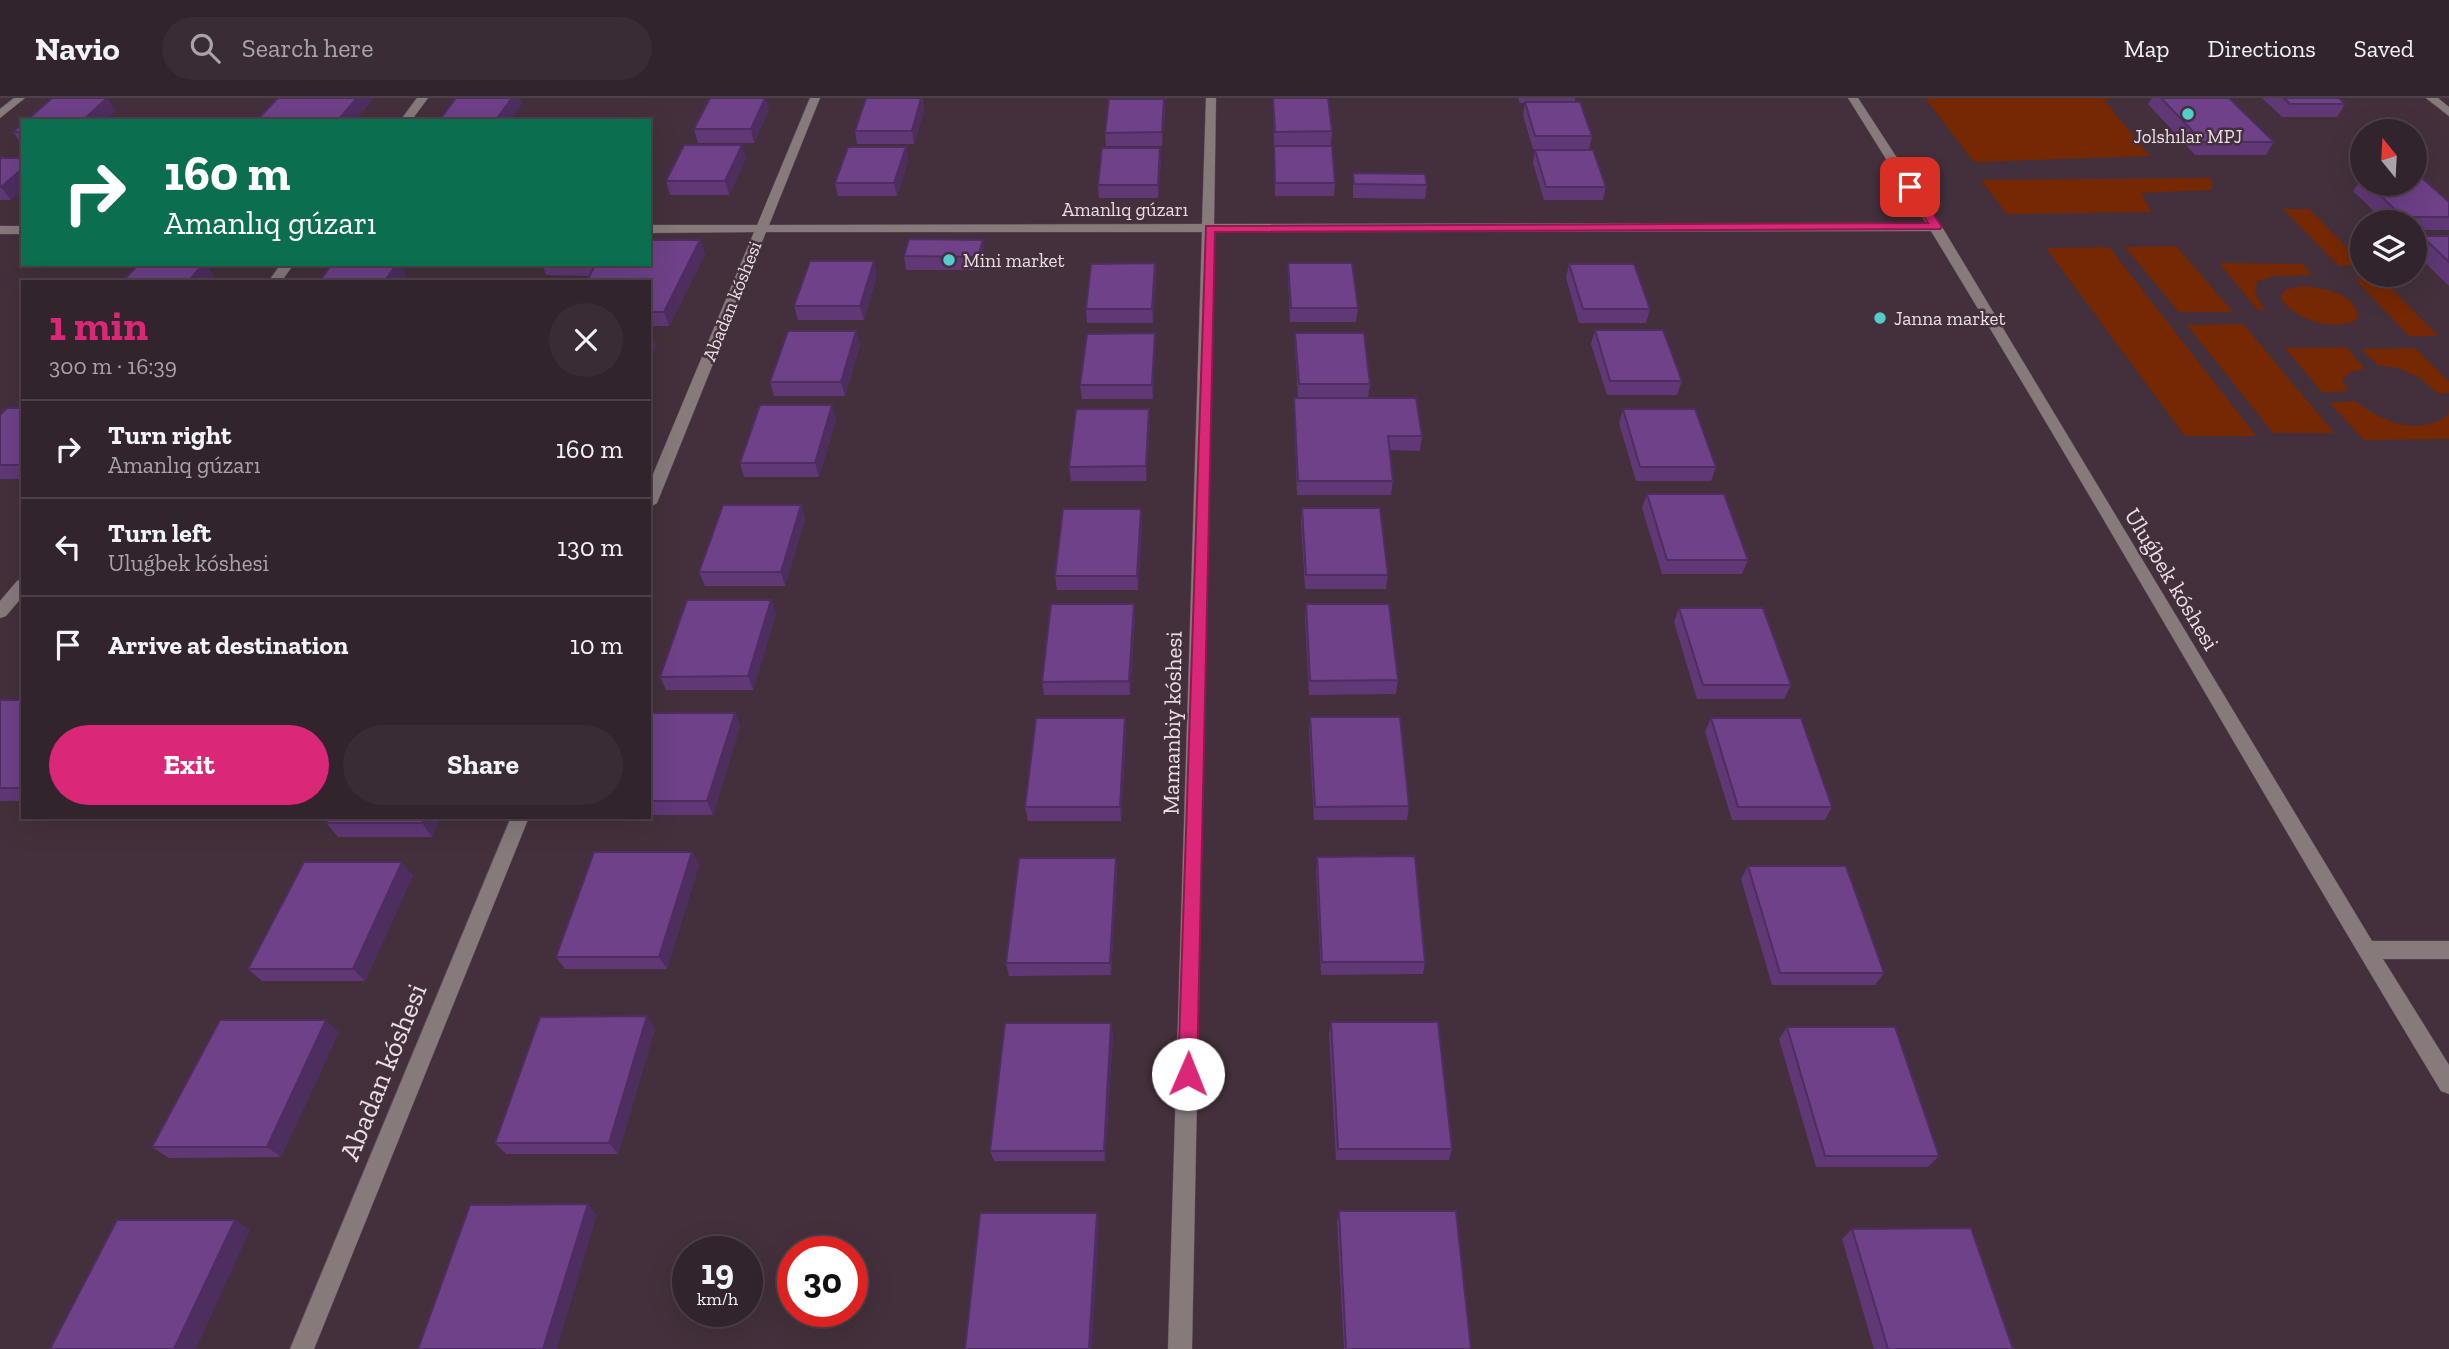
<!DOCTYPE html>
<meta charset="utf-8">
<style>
:root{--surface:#32242d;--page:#3a2c35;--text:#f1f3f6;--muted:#a8a4aa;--line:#4d4149;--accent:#db2777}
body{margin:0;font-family:"Zilla Slab",serif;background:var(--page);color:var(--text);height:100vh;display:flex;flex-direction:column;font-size:26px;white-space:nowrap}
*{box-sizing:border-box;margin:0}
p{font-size:23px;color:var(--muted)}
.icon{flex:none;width:38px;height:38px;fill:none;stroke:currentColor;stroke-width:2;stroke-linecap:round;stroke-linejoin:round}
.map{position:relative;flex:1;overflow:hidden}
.side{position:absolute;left:21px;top:182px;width:630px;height:539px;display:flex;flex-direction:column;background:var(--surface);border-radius:0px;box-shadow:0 7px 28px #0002,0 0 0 2px var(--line)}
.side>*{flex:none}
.top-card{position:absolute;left:21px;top:21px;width:630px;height:147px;border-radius:0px;box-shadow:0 7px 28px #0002,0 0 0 2px var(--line);background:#0b6e4f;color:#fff;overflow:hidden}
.needle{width:46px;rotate:342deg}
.fabs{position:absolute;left:2350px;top:21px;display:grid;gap:14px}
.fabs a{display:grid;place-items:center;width:77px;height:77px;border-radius:50%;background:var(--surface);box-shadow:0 7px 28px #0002,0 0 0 2px var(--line);font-size:35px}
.speed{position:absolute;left:672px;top:1138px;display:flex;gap:14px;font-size:35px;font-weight:700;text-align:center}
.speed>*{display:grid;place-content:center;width:91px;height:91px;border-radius:50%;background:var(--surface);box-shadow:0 7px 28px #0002,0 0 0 2px var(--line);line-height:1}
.speed small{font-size:18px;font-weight:400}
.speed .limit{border:10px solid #d22;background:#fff;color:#111}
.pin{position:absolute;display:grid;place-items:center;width:60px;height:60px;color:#fff;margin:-30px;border-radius:14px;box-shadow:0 4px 10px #0006}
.me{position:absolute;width:77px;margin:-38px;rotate:1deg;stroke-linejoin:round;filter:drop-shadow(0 0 5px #0008)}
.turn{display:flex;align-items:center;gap:24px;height:147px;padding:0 28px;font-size:32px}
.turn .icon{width:91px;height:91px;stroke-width:2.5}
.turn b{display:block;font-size:49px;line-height:60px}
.round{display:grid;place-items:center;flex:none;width:74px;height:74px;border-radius:37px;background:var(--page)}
.overview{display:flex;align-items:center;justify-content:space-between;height:119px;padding:0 28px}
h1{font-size:42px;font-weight:700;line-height:52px;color:var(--accent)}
.primary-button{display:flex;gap:14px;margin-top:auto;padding:14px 28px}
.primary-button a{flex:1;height:80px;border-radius:42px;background:var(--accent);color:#fff;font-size:28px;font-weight:700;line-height:80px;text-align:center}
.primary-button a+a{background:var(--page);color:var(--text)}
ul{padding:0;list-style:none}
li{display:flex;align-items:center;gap:21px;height:98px;padding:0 28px;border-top:2px solid var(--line)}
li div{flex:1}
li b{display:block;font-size:26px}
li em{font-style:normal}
header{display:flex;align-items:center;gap:42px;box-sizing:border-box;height:98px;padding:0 35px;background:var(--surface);border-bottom:2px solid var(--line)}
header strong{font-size:33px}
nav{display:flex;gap:38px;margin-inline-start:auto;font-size:24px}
.search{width:490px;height:63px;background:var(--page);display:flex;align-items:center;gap:18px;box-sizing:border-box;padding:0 24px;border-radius:38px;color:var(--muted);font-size:26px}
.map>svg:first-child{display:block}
.green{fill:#752802}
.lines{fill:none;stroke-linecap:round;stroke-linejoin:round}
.minor-casing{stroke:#5e4c57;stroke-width:1}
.minor{fill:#867a7b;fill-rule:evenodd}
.wall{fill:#5f3875}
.shaded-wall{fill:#4d2e5f}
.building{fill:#6e4188;stroke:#4d2e5f;stroke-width:2}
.route{fill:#db2777;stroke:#8e194d;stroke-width:2}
.poi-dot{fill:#53cdcb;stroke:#43303c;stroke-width:2.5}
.labels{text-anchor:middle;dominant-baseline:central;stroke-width:5;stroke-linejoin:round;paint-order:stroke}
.far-poi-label{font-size:19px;fill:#ebdfe6;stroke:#43303c;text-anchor:start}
.far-street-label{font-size:19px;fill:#ebdfe6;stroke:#43303c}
.street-label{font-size:23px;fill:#ebdfe6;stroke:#43303c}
.near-street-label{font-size:28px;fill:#ebdfe6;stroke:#43303c}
</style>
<header>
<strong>Navio</strong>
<div class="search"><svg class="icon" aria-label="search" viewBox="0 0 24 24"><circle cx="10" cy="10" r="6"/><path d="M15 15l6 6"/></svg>Search here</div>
<nav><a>Map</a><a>Directions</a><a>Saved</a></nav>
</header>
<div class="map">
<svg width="2449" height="1251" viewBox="0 0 2449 1251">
<rect width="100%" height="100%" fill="#43303c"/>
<!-- green -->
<path class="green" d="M1925 0H2112L2104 2 2150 58 1974 64Z
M2212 80V92L2141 95 2151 114 2007 116 1981 82Z
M2283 111H2309L2362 165V168H2339Z
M2176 148 2233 214H2179L2125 149Z
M2109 149 2256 338H2185L2046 150Z
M2219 165 2302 166 2312 177 2273 178 2257 183 2255 195 2265 212H2258Z
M2355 181H2382L2438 238H2409Z
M2302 188C2320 189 2361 196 2357 221 2335 235 2296 222 2282 202V196L2285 192Z
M2243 226 2334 335H2273L2187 227Z
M2346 249 2365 271 2350 274 2342 282 2348 293 2323 295 2285 250Z
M2415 250 2449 284V295H2437L2420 280 2398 270 2378 267 2361 251Z
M2355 303C2381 323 2418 340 2448 317L2449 307V341L2364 342 2330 305Z"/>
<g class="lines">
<!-- minor casing -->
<g class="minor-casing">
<path id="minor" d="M14 0H25L0 20V11Z
M417 0H428L411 23H400Z
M810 0H820L769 127 1202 126 1206 0H1216L1214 126 1926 125 1848 0H1858L1942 129 2372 843H2449V861H2383L2449 967V996L2441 993C2269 709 2105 418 1931 133L1214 134 1192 1251H1168L1202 134H766L657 405 649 410V386L754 134 649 135V127H757Z
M2426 0H2438L2449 9V18Z
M0 128H23V136H0Z
M281 166H294L281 184H268Z
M23 481V498L6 518 0 520V503L17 483Z
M511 719H529L314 1251H290Z"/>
</g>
<!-- minor -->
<use href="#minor" class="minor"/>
</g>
<!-- wall -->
<path class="wall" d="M866 0H929H922L924 13 914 46H857L855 33Z
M1112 0H1167L1166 1H1164L1165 14 1162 48H1106L1105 35Z
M1273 0 1332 33 1331 47H1274Z
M1518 0H1575V4L1592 38 1589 51H1533L1523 17 1525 5H1520Z
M2152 0H2229L2274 44 2266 57H2195L2148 6Z
M2262 0H2339L2345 6 2337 19H2282Z
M769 11 754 45H698L694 31Z
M23 25V47H22L13 34Z
M1274 48 1335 85 1334 98H1275Z
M1535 52 1606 89 1603 102H1544L1533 65Z
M0 60 11 102H0Z
M746 60 729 97H670L666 83Z
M908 62 897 98H838L835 85Z
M1161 63 1158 100H1099L1098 87Z
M1353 75 1427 87 1425 101 1353 100Z
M2362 80V86H2415L2449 104V132H2415V124H2385L2353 93Z
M2422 138H2449V188L2415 155V148Z
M700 142 705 156 669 228H649V184L589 178 546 177 542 166H649Z
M985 156 980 172H906L904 158Z
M1155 165 1156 179 1153 225H1087L1086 211Z
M1288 165 1358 210 1356 224H1290L1288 179Z
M1569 166 1650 211 1646 225H1579L1566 180Z
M877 177 864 222H798L794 208Z
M1595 232 1682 283 1677 297H1607L1591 246Z
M856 233 860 247 845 298H774L770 284Z
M1155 235V249L1153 301H1082L1080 287Z
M1295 235 1370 286 1368 300 1422 338 1420 353 1390 352 1393 383 1391 397H1297L1294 314V300H1298L1295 249Z
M23 310V381H0V317Z
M1149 311 1150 325 1146 383H1071L1069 369Z
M1623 311 1716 369 1711 383H1636L1619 325Z
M836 322 819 379H744L740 365Z
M1647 396 1748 462 1742 476H1662L1642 410Z
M801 407 805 421 785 488H705L699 474Z
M1302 410 1388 477 1386 491H1305L1301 424Z
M1142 425 1138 492H1057L1055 478Z
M771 502 776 516 753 592H666L660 579Z
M1306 506 1398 582 1396 596 1309 597 1305 520Z
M1679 510 1791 587 1784 601H1697L1674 524Z
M1135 520 1130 597H1044L1042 584Z
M0 602H23V703H0Z
M649 615H735L740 628 713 717H649Z
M1310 619 1409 708 1407 722H1314L1309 633Z
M1711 620 1832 709 1825 722H1732L1705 634Z
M1126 633 1121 723H1028L1025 709Z
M441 719 432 739H338L326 725Z
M692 754 699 767 667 871H565L556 859Z
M1317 759 1425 864 1423 876 1321 877 1316 772Z
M1116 760 1117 773 1111 877 1009 878 1006 865Z
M1748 768 1884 875 1875 887H1772L1741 781Z
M413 777 365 883H262L248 871Z
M1331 924 1452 1051 1449 1062H1336L1329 936Z
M1111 925 1113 937 1105 1063H994L990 1053Z
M1787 929 1939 1058 1928 1069H1816L1779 941Z
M655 930 618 1056H506L495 1045Z
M339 934 281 1059 169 1060 152 1049Z
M1339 1113 1471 1251H1344L1337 1124Z
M1852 1131 2013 1251H1874L1842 1141Z"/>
<!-- shaded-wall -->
<path class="shaded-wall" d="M107 0 116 13 105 23H82Z
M357 0H374L355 23H337Z
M512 0H519L522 6 510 23H495Z
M765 0H766L769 11 754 45 751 31Z
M921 0 924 13 914 46 912 33Z
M1164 1 1165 14 1162 48V34Z
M742 47 746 60 729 97 725 83Z
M906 49 908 62 897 98 894 85Z
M1160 50 1161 63 1158 100V87Z
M23 70V92L11 102 1 89Z
M700 142 705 156 669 228 664 214Z
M983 142 985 156 980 172 978 159Z
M874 163 877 177 864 222 860 208Z
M1155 165 1156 179 1153 225 1152 211Z
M203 166H206L214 178 209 184H188Z
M397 166H401L406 177 401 184H384Z
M856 233 860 247 845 298 841 284Z
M651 234 657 248 649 264V238Z
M1155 235V249L1153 301 1152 287Z
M832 307 836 322 819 379 815 365Z
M1149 311 1150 325 1146 383V368Z
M801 407 805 421 785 488 781 474Z
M1141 411 1142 425 1138 492 1137 478Z
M771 502 776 516 753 592 748 578Z
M1134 506 1135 520 1130 597 1129 583Z
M735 615 740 628 713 717 707 703Z
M1125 620 1126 633 1121 723 1120 709Z
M425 719H441L432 739 422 725Z
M692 754 699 767 667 871 659 859Z
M1116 760 1117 773 1111 877 1110 865Z
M402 764 413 777 365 883 353 871Z
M647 918 655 930 618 1056 609 1045Z
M326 922 339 934 281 1059 267 1049Z
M1111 925 1113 937 1105 1063 1104 1053Z
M588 1106 597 1117 557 1251H543Z
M1097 1115 1099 1125 1092 1251H1089Z
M235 1122 250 1132 196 1251H174Z"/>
<!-- building -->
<path class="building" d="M52 0H107L82 23H26Z
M278 0H357L337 23H256Z
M456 0H512L495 23H439Z
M710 0H765L751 31H694Z
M866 0H921L912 33H855Z
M1273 0H1328L1332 33 1275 34Z
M2161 0H2229L2274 44H2203Z
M2284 0H2339L2345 6H2290Z
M1109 1H1164L1162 34 1105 35Z
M1525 4H1580L1592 38H1535Z
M23 25V34H13Z
M684 47H742L725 83H666Z
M1274 48H1332L1335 85H1275Z
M848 49H906L894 85H835Z
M1102 50H1160L1158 87H1098Z
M1535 52H1593L1606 89H1546Z
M0 60H23V70L1 89H0Z
M1353 75 1425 76 1427 87 1354 86Z
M2415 80H2422L2449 104V119H2403L2368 86H2415Z
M2422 138H2449V164Z
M909 141 983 142 978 159 904 158Z
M649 142H700L664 214H649V184H586L596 166H649Z
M810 163H874L860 208H794Z
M1155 165 1152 211H1086L1091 166Z
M1288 165H1352L1358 210H1291Z
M139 166H203L188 184H122Z
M332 166H397L384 184H319Z
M1569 166H1634L1650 211H1583Z
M1595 232H1663L1682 283H1610Z
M788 233H856L841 284H770Z
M1155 235 1152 287H1080L1087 236Z
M1295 235H1364L1370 286H1299Z
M1294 300H1416L1422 338H1388L1393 383H1298Z
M760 307H832L815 365H740Z
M7 310H23V367H0V317Z
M1076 311H1149L1146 368 1069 369Z
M1623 311H1695L1716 369H1640Z
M1647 396H1724L1748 462H1667Z
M723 407H801L781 474H699Z
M1302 410H1380L1388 477H1306Z
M1063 411H1141L1137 478H1055Z
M687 502H771L748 578 660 579Z
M1051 506H1134L1129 583 1042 584Z
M1306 506H1389L1398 582 1310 583Z
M1679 510H1763L1791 587H1703Z
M0 602H23V689L22 690H0Z
M649 615H735L707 703H649Z
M1310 619H1400L1409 708 1315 709Z
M1036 620H1125L1120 709H1025Z
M1711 620H1801L1832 709H1738Z
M330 719H425L422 725H326Z
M594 754H692L659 859H556Z
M1415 758 1425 864H1322L1317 759Z
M1019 760H1116L1110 865H1006Z
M304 764H402L353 871H248Z
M1748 768H1846L1884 875H1780Z
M647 918 609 1045H495L540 919Z
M220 922H326L267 1049H152Z
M1331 924H1438L1452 1051H1338Z
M1005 925H1111L1104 1053H990Z
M1787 929H1895L1939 1058H1825Z
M588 1106 543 1251H418L470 1107Z
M1339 1113H1456L1471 1251H1346Z
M980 1115H1097L1089 1251H965Z
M117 1122H235L174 1251H50Z
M1971 1130 2013 1251H1888L1852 1131Z"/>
<!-- route -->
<path class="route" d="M1907 86H1914L1942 129 1940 131 1215 134 1197 976 1195 982 1188 985 1181 982 1178 976 1206 128 1928 125 1905 89Z"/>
<!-- markers -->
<g class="poi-dot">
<circle cx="2188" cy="16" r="7"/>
<circle cx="949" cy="162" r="7"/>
<circle cx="1880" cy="220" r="7"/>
</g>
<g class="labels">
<!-- far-poi labels -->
<g class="far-poi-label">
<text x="2188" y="38" text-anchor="middle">Jolshılar MPJ</text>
<text x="963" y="162">Mini market</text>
<text x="1894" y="220">Janna market</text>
</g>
<!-- far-street labels -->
<g class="far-street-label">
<text x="1125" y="111">Amanlıq gúzarı</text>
<text transform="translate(732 203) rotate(-68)">Abadan kóshesi</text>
</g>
<!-- street labels -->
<g class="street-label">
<text transform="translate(2172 481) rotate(59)">Uluǵbek kóshesi</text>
<text transform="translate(1172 625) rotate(-89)">Mamanbiy kóshesi</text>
</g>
<!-- near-street labels -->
<g class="near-street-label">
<text transform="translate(383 974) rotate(-68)">Abadan kóshesi</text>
</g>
</g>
</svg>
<div class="fabs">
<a><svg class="needle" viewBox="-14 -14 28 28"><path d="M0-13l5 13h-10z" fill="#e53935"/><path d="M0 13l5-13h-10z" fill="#a8a4aa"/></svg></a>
<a><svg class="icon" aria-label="layers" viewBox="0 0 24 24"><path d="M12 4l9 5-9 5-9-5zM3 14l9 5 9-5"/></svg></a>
</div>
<div class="speed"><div>19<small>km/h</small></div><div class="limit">30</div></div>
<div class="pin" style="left:1910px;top:89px;background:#d93025"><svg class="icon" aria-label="arrive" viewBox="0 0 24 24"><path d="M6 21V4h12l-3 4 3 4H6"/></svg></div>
<svg class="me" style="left:1188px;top:976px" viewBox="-20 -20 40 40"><circle r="19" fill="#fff"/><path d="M0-13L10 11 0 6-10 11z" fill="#db2777"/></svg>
<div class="top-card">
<div class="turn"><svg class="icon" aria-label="right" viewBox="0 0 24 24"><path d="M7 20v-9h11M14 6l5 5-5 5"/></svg><div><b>160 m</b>Amanlıq gúzarı</div></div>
</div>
<section class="side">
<div class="overview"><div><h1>1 min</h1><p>300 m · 16:39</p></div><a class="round"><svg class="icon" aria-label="close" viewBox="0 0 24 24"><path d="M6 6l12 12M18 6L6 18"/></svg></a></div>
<ul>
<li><svg class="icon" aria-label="right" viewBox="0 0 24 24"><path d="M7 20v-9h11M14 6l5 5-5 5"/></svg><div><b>Turn right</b><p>Amanlıq gúzarı</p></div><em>160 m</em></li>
<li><svg class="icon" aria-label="left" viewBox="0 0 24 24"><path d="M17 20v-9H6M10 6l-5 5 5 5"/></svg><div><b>Turn left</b><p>Uluǵbek kóshesi</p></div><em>130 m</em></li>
<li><svg class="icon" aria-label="arrive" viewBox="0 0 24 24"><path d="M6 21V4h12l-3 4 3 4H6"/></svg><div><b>Arrive at destination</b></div><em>10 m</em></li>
</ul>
<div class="primary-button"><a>Exit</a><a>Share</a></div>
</section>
</div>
